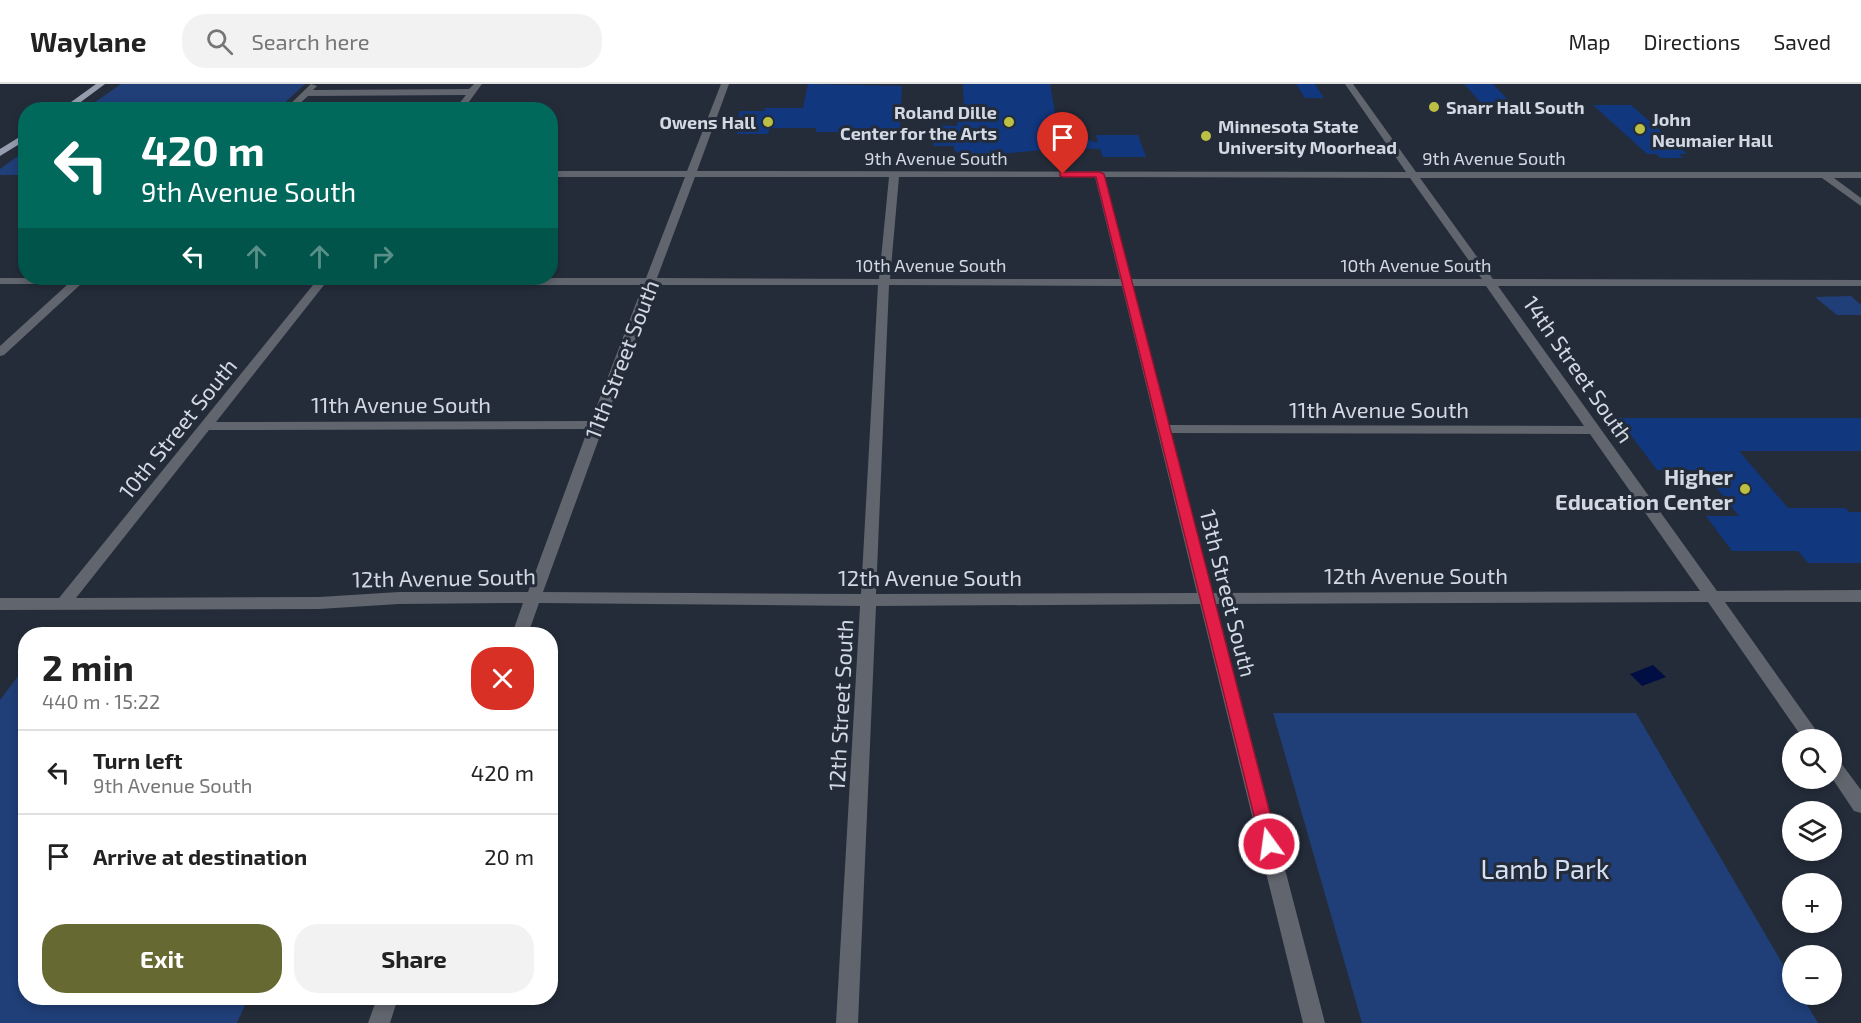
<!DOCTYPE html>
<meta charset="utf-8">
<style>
:root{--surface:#fff;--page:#f2f2f2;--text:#222;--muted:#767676;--line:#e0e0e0;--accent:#676932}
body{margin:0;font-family:"Exo 2",sans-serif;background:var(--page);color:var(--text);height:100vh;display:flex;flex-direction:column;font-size:22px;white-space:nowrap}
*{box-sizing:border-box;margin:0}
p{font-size:20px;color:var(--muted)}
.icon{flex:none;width:33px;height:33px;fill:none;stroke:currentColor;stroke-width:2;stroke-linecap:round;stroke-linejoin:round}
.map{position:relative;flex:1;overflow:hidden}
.drawer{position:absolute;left:18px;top:543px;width:540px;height:378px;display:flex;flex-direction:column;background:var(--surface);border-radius:24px;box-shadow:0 3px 9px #0003}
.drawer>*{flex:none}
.guide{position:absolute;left:18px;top:18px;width:540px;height:183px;border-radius:24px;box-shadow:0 3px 9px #0003;background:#00695c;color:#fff;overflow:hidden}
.buttons{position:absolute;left:1782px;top:645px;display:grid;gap:12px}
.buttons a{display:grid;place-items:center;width:60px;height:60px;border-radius:50%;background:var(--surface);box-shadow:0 3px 9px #0003;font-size:30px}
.pin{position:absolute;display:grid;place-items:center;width:51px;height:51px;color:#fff;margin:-62px -26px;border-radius:50% 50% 50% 0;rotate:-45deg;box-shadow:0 0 6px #0007}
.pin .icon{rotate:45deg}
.me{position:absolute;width:66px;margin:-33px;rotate:346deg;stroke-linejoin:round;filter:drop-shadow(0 0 4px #0008)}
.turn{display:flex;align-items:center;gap:21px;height:126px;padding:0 24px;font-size:27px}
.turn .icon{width:78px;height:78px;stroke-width:2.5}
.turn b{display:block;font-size:42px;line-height:51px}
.lanes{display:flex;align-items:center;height:57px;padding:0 24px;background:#0003;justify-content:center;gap:30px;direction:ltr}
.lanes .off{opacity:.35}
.round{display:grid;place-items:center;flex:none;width:63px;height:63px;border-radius:24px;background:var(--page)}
.summary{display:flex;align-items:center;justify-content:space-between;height:102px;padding:0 24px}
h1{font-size:36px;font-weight:700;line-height:45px}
.primary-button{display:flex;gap:12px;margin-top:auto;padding:12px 24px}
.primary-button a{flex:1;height:69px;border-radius:24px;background:var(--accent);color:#fff;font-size:24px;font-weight:700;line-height:69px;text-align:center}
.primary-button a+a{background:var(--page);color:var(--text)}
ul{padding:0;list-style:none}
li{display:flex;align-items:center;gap:18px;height:84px;padding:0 24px;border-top:2px solid var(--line)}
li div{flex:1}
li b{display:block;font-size:22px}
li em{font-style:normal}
header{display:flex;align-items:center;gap:36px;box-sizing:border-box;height:84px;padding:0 30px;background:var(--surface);border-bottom:2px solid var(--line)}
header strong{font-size:28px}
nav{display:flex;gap:33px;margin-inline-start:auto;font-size:21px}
.search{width:420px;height:54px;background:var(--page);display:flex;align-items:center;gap:15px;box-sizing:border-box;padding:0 21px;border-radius:24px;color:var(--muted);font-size:22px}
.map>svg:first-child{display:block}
.green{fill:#203f78}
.water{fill:#000e43}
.building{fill:#11377e}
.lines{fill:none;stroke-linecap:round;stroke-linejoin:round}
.minor{fill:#61656d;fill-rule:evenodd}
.major{fill:#959eae;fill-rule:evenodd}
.route{fill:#e11d48;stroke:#92132f;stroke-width:1.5}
.poi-dot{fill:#bbc045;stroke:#242c3a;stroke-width:2}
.labels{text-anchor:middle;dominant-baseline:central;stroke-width:6;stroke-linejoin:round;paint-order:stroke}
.far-poi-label{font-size:18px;font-weight:bold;fill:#d3d9e2;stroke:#242c3a;text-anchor:start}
.far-street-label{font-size:18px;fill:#d3d9e2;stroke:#242c3a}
.street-label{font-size:22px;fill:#d3d9e2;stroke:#242c3a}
.poi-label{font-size:22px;font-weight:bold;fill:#d3d9e2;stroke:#242c3a;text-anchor:end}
.near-park-label{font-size:27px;fill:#d3e0f5;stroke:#242c3a}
</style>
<header>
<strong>Waylane</strong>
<div class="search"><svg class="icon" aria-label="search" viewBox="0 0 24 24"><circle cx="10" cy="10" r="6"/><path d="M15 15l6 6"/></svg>Search here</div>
<nav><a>Map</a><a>Directions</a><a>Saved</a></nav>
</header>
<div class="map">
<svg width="1861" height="939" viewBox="0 0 1861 939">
<rect width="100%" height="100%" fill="#242c3a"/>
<!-- green -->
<path class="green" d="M121 0H305L278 25H85Z
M25 67V91H0V85Z
M1851 212 1861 221V231H1837L1815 213Z
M25 583 26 914H248L237 939H0V616Z
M1273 629H1636L1792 896V910L1801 911 1818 939H1362Z"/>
<!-- water -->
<path class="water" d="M1653 581 1666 593 1642 602 1630 590Z"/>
<!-- building -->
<path class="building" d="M808 0 902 2 900 47H878L877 55H838L839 48H816V44H770L768 50H737L739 44H735L740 27H764L765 24H803Z
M963 0H1050L1058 45 1098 59 1096 51H1138L1146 73H1103L1100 65 1066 64 989 71H961L954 66V62H933L935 41 957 42 958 28 964 26Z
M1296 0H1315L1324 14H1305Z
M1464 0H1493L1511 19H1481Z
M1593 21H1631L1687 70H1679L1683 74H1661L1656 70H1647Z
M1618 334H1861V367H1739L1788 424H1845L1849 428H1861V479H1808L1798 467H1732L1706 432H1739L1702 386H1657Z"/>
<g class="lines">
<!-- minor -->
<path class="minor" d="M311 0 317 2 313 6 469 5 474 0H482L463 26H454L466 11 308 12 293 26H284Z
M721 0H729L697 87 1406 88 1345 0H1353L1416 88H1861V94H1834L1861 114V122L1822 94H1420L1493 195 1861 196V202H1498L1717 507 1861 506V518H1725L1823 656H1804L1708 518 1216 520 1325 939H1303L1200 520 876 522 858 939H836L860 522 539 519 528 550H512L523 519 399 520 319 525 0 526V514H59L313 201 81 200 4 271 0 272V262L68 200H0V194H646L685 93H550V87H687ZM695 93H889L879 195 657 194ZM899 93H1095L1120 195H890ZM1105 93 1410 94 1482 195H1131ZM324 201H643L591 337 216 338ZM655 201H878L861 510 543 508ZM889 201 1122 202 1197 509 876 510ZM1133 202H1486L1584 342 1169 341ZM588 345 528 508H399L319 513 76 514 209 346ZM1171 349 1590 350 1700 507 1213 509Z
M1832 672 1838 675 1861 706V729L1854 727 1832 694Z
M377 914H398L390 939H368Z"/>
<!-- major -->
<path class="major" d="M96 0H105L70 26H60Z
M26 49V56L0 72V65Z"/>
</g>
<!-- route -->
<path class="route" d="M1060 88H1100L1104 90 1278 760 1276 766 1269 768 1263 766 1261 760 1096 93H1063L1060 92Z"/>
<!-- markers -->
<g class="poi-dot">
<circle cx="1434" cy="23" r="6"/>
<circle cx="768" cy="38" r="6"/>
<circle cx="1009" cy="38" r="6"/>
<circle cx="1640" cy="45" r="6"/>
<circle cx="1206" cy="52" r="6"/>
<circle cx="1745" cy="405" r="6"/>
</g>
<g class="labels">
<!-- far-poi labels -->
<g class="far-poi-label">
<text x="1446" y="23">Snarr Hall South</text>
<text x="997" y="28" text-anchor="end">Roland Dille<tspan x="997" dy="21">Center for the Arts</tspan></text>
<text x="1652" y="35">John<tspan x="1652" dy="21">Neumaier Hall</tspan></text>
<text x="756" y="38" text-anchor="end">Owens Hall</text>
<text x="1218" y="42">Minnesota State<tspan x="1218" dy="21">University Moorhead</tspan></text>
</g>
<!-- far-street labels -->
<g class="far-street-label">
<text x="936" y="74">9th Avenue South</text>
<text x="1494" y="74">9th Avenue South</text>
<text x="931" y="181">10th Avenue South</text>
<text x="1416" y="181">10th Avenue South</text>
</g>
<!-- street labels -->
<g class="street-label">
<text transform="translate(621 275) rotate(-69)">11th Street South</text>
<text transform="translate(1579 285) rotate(55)">14th Street South</text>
<text x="401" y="320">11th Avenue South</text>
<text x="1379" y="325">11th Avenue South</text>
<text transform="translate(177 344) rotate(-51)">10th Street South</text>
<text x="1416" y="491">12th Avenue South</text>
<text transform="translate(444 493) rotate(-1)">12th Avenue South</text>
<text x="930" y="493">12th Avenue South</text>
<text transform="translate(1229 509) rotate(76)">13th Street South</text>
<text transform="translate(840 621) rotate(-87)">12th Street South</text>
</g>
<!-- poi labels -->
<g class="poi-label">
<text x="1733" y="392">Higher<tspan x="1733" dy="25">Education Center</tspan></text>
</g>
<!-- near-park labels -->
<g class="near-park-label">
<text x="1545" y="784">Lamb Park</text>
</g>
</g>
</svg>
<div class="buttons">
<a><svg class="icon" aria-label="search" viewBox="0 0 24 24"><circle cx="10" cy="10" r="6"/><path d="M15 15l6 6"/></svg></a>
<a><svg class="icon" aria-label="layers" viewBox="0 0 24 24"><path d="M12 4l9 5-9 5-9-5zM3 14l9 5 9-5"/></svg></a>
<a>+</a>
<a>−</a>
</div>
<div class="pin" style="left:1063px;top:90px;background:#d93025"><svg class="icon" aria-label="arrive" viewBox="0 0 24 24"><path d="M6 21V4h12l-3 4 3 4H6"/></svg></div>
<svg class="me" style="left:1269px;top:760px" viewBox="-20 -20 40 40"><circle r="17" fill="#e11d48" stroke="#fff" stroke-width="3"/><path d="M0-11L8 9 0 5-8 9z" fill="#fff"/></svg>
<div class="guide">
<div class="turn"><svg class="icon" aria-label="left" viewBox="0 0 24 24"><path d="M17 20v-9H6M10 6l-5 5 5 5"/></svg><div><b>420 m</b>9th Avenue South</div></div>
<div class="lanes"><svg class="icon" aria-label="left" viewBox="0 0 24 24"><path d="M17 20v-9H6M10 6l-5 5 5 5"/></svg><svg class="icon off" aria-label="ahead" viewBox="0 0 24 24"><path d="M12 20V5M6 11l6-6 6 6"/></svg><svg class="icon off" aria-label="ahead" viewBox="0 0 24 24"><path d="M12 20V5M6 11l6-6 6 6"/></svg><svg class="icon off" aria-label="right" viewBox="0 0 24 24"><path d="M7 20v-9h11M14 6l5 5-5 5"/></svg></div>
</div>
<section class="drawer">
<div class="summary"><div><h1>2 min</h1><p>440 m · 15:22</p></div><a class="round" style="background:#d93025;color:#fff"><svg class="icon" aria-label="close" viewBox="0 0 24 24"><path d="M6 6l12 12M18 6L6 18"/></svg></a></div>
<ul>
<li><svg class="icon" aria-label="left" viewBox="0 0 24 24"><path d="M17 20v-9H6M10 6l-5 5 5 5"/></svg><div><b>Turn left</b><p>9th Avenue South</p></div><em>420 m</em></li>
<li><svg class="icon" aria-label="arrive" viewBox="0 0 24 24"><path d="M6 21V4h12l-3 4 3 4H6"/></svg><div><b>Arrive at destination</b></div><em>20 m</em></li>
</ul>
<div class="primary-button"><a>Exit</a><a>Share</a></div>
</section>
</div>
